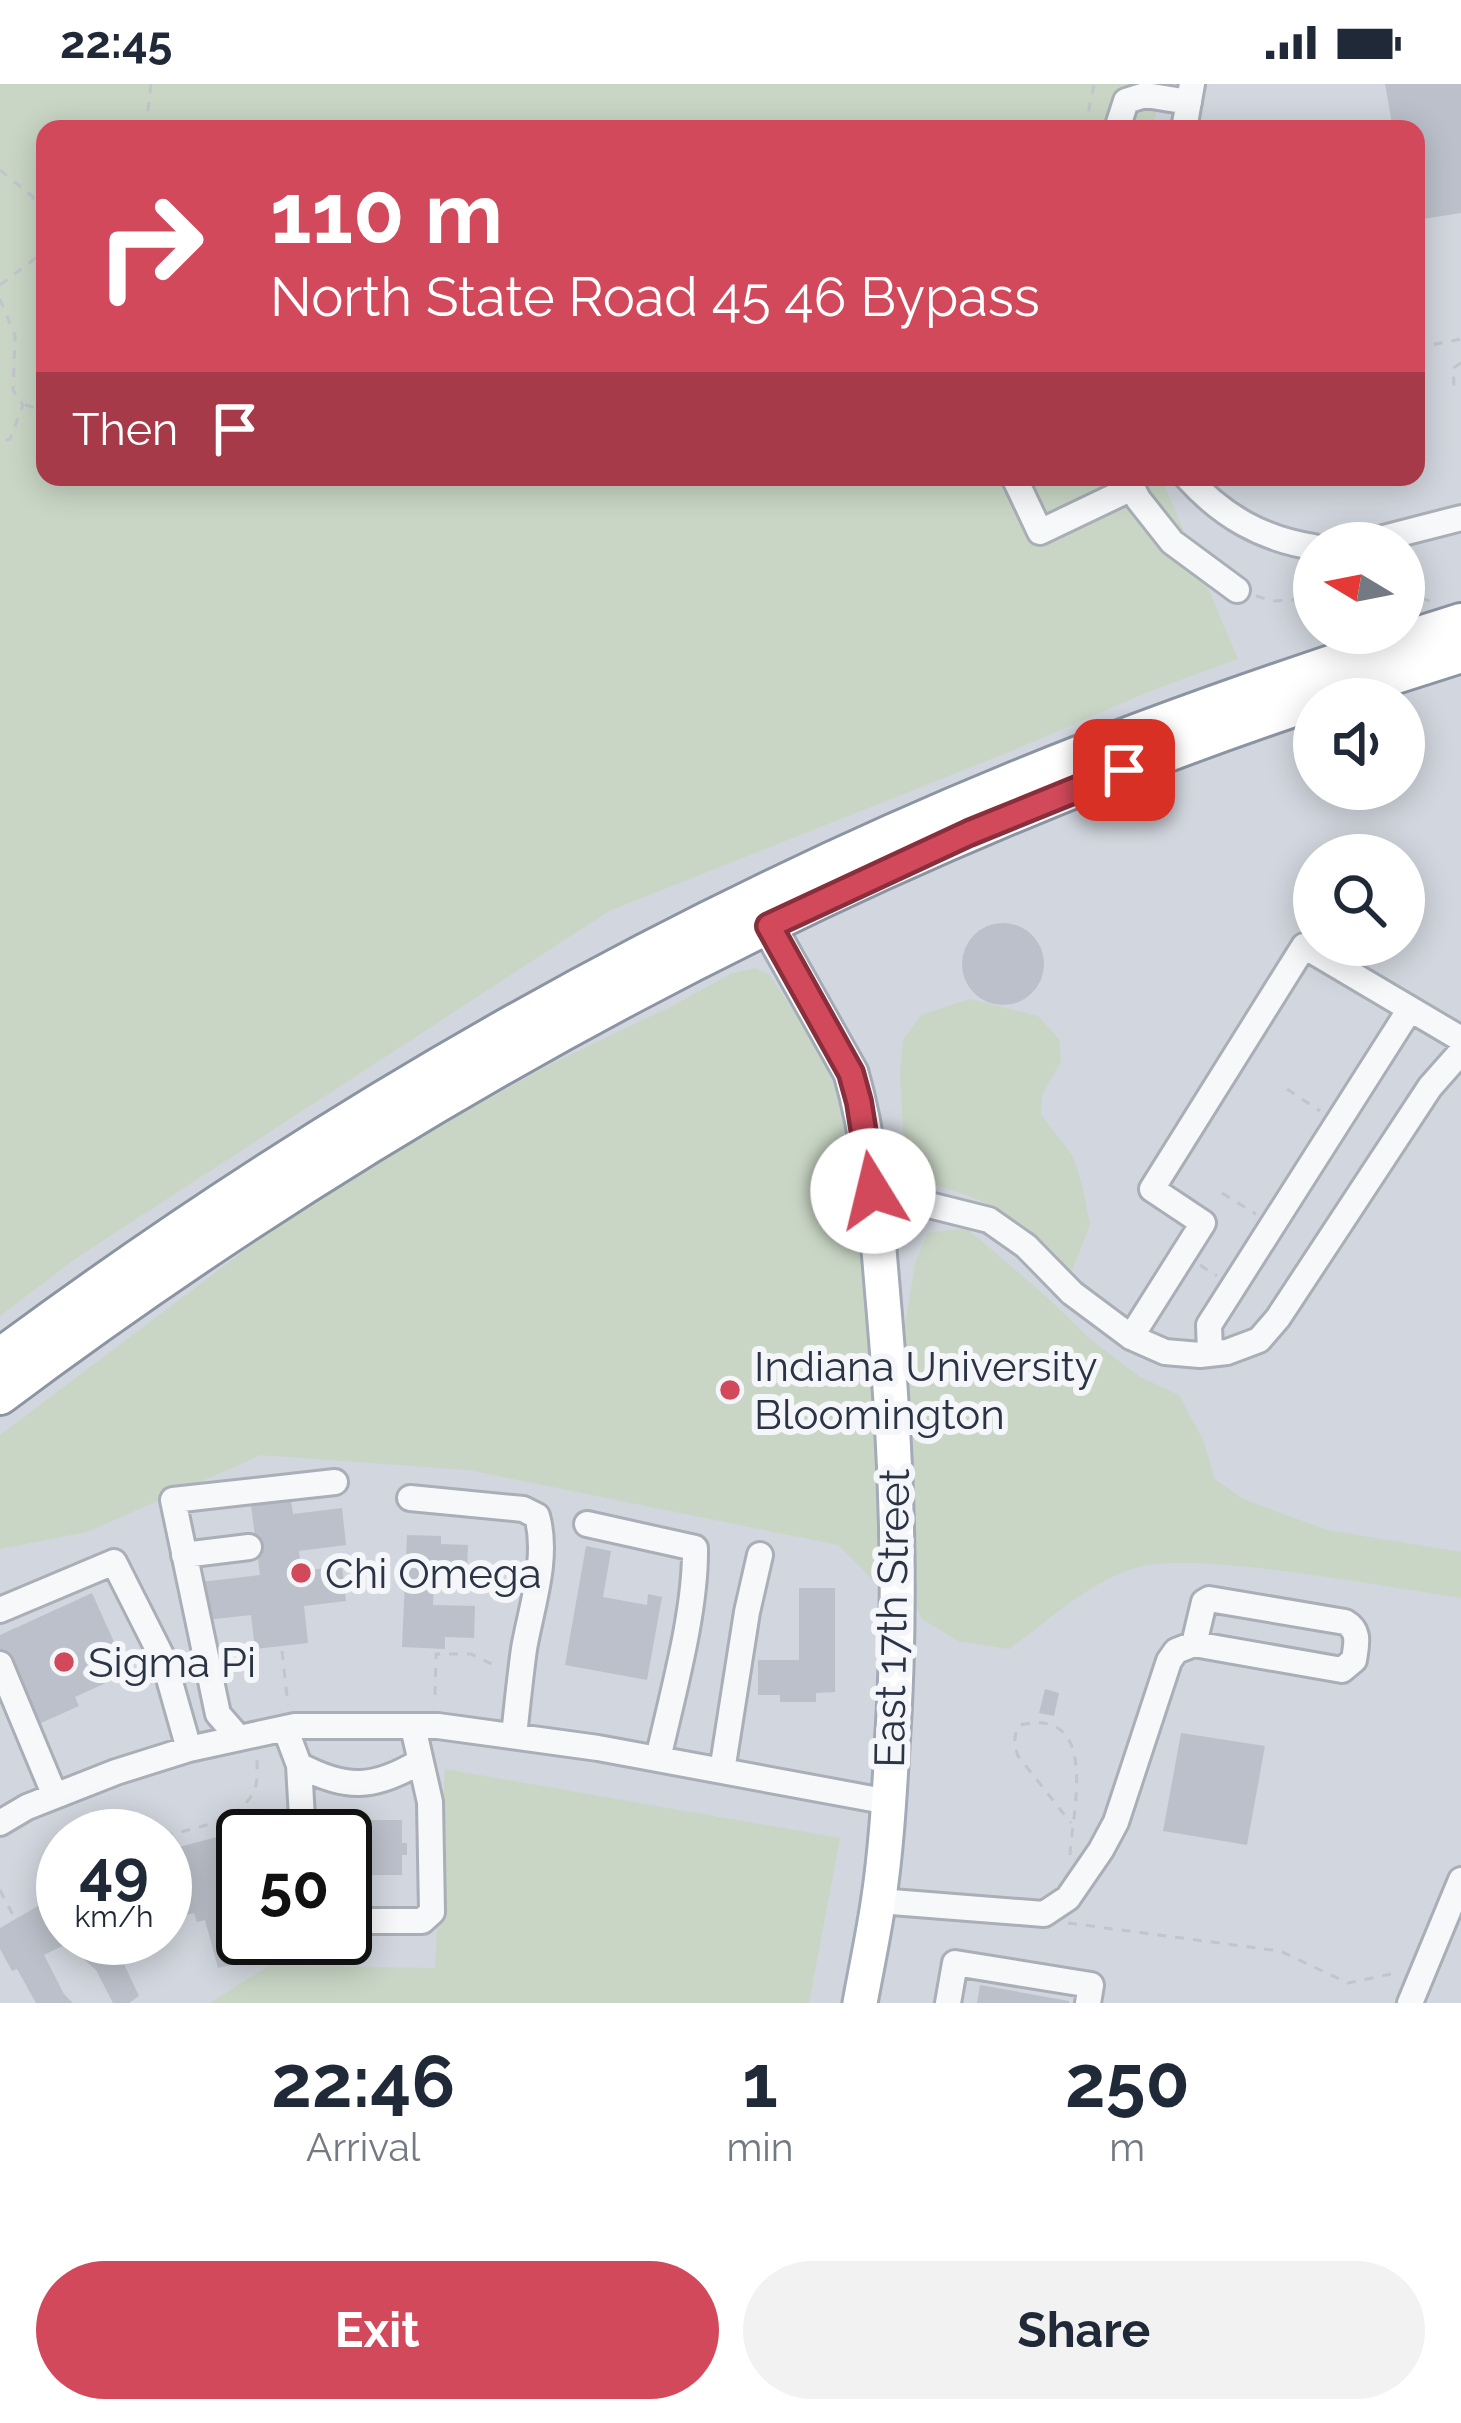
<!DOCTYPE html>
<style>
:root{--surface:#fff;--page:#f2f2f3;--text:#1f2937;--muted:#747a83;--accent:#d1495b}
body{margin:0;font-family:Raleway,sans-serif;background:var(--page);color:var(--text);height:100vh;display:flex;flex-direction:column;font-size:45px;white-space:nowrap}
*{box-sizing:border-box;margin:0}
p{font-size:39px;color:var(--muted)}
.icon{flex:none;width:66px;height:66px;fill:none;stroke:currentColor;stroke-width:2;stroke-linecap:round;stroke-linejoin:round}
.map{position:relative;height:1919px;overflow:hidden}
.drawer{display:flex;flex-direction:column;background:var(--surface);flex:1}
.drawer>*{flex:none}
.banner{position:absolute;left:36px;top:36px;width:1389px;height:366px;border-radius:24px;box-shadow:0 6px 30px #0003;background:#d1495b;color:#fff;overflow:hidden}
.needle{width:78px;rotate:280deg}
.tools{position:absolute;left:1293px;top:438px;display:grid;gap:24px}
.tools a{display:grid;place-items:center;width:132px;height:132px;border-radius:50%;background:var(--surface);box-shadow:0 6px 30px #0003;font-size:60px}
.speed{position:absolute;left:36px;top:1725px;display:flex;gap:24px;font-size:60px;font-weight:700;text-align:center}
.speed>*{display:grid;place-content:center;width:156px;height:156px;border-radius:50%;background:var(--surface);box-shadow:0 6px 30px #0003;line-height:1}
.speed small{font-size:30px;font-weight:400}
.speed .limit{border:6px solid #111;border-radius:18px;background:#fff;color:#111}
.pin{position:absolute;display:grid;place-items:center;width:102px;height:102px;color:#fff;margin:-51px;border-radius:24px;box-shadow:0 6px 18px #0006}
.me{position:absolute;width:132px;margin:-66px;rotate:351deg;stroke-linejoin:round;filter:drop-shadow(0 0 9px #0008)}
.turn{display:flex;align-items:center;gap:42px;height:252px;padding:0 36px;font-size:54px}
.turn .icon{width:156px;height:156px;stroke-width:2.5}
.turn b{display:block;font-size:84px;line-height:102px}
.then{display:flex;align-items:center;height:114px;padding:0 36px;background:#0003;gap:24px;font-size:45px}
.eta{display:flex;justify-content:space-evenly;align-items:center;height:204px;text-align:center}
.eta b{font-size:72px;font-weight:700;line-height:84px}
.action{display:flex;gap:24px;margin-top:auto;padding:24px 36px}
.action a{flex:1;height:138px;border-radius:72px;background:var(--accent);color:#fff;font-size:48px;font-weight:700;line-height:138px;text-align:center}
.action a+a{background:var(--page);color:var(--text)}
.status{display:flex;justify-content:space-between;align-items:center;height:84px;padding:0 60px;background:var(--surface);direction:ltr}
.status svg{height:33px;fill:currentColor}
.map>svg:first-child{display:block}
.built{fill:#d2d6de;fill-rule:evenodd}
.green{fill:#c9d6c5}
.building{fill:#bbc0ca}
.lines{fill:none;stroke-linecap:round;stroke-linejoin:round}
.minor-casing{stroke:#a9aeb7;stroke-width:30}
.major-casing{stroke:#a3abb8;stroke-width:39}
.highway-casing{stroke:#8b94a3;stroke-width:42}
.path{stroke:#c2c5cb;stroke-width:3;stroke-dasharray:9 9;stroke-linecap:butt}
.minor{stroke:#f7f8fa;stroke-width:24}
.major{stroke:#fff;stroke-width:33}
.highway{stroke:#fff;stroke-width:36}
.route-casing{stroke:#882f3b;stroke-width:30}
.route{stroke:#d1495b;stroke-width:21}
.poi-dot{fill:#d1495b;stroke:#f4f6f9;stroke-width:4.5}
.labels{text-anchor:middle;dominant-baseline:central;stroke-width:12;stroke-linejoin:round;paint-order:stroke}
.poi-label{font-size:42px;fill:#2b3445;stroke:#f4f6f9;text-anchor:start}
.street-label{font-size:42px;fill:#2b3445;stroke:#f4f6f9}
</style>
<div class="status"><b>22:45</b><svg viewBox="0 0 49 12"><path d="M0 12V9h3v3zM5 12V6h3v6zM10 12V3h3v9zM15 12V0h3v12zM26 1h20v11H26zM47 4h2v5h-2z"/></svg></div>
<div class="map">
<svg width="1461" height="1919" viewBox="0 0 1461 1919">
<rect width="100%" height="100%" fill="#e4e7ec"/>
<!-- built -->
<path class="built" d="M0 0H1461V1919H0ZM45 45H1416V393H45ZM1314 459H1404V549H1314ZM1314 615H1404V705H1314ZM1314 771H1404V861H1314ZM63 1752H165V1854H63ZM243 1752H345V1854H243Z"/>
<!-- green -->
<path class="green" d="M0 0H1161L1153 45H45V393H1161L1238 575 1150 607 1014 666 609 827 75 1175 0 1232Z
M755 884 769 890 819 965 837 1008 849 1065 865 1209 876 1365 882 1505 838 1461 468 1386 261 1371 87 1448 0 1465V1351L269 1148 376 1077 553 979 674 921 732 889Z
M970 915 1038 932 1059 955 1061 978 1042 1011 1041 1031 1073 1072 1082 1100 1090 1141 1071 1189C1028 1131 977 1112 909 1093L905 1080 900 991 903 956 921 931Z
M966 1144 1048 1214 1090 1255 1140 1293 1179 1311 1203 1356 1215 1395 1243 1415 1327 1446 1461 1468V1514C1391 1503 1321 1491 1251 1483 1215 1480 1166 1474 1132 1485 1084 1501 1049 1537 1009 1565L958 1557 922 1535 905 1502V1241L915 1180 928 1149Z
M445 1685 840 1754 809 1919H210L270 1881 435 1884Z"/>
<!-- building -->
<path class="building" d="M1385 0H1461V129L1416 136V45H1393Z
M962 880a41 41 0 1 1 82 0a41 41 0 1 1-82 0Z
M291 1416 293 1430 342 1424 346 1461 299 1467 301 1487 342 1482 346 1517 304 1522 308 1559 255 1565 251 1531 206 1536 201 1498 260 1491 251 1421Z
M407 1451 441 1452V1460L468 1461 467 1489 434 1487 433 1521 475 1522 474 1554 445 1553V1565L402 1563Z
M586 1462 611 1467 603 1513 647 1521 648 1510 662 1513 647 1596 565 1581Z
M799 1504H835V1608L816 1609V1618H780V1611H758V1576H799Z
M92 1509 128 1589 75 1613 79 1622 34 1642 0 1567V1551Z
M1045 1605 1059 1609 1054 1632 1039 1629Z
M1181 1649 1265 1662 1247 1761 1163 1747Z
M311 1736H344V1740L365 1741V1736H402V1759H407V1771H402V1791H370V1772H345V1752H311Z
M236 1748 243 1768V1854H263L267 1871 218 1884 205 1836 197 1838 194 1829 186 1831 175 1789 185 1787 179 1763Z
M57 1811 63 1817V1854H106L113 1861 112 1863 120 1878 122 1876 139 1912 129 1919H113L96 1886 66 1860 44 1871 64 1910 73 1919H36L17 1885 12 1887 0 1865V1844Z
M980 1901 1069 1917V1919H977Z"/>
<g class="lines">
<!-- minor casing -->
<g class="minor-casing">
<path id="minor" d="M1117 45 1126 17 1145 11 1189 18
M1184 45 1192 0
M1014 393 1040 448 1132 404
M1127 393 1138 415 1172 458 1237 506
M1187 393C1222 432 1262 455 1314 463
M1364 459 1461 434
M873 1107 989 1136 1026 1162 1072 1209 1131 1253 1165 1268 1200 1271 1227 1268 1259 1256 1278 1234 1430 1003 1461 968
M1131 1253 1203 1139 1152 1105 1304 862 1461 955
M1210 1269 1209 1241 1410 925
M410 1414 523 1425 537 1432C549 1474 531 1524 524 1565 520 1594 517 1623 514 1652
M587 1440 695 1464C696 1528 672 1612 658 1675
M184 1471 249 1463
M0 1526 114 1478 164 1577 189 1665
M0 1580 55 1712
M285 1644 299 1681 303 1752
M238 1653 218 1630 173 1416 335 1398
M299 1681C346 1706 374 1705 419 1678
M722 1687 747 1528 760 1471
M0 1739 27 1723 116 1688 189 1665 295 1642H438L598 1664 889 1718
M879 1817 1044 1830 1068 1814 1101 1766 1116 1738 1169 1577 1176 1567 1194 1560 1342 1586 1354 1576C1356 1561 1361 1547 1345 1538L1209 1515 1204 1518 1194 1560
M345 1837H422L432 1828 430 1718 413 1643
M948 1919 955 1879 1091 1901 1088 1919
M1410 1919 1461 1796"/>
</g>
<!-- major casing -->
<g class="major-casing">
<path id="major" d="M757 822 851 989C873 1065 877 1146 884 1225 897 1371 902 1518 892 1664 889 1716 886 1768 878 1820 873 1853 866 1886 860 1919"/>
</g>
<!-- highway casing -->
<g class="highway-casing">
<path id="highway" d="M1320 615 1461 570
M0 1273C313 1041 655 844 1016 696 1162 636 1311 585 1461 538
M0 1312C398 1014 842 775 1314 617"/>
</g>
<!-- path -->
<path class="path" d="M146 45 151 0
M1085 45 1094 0
M0 86 32 112 45 132
M0 201 45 167
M0 215 15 252 13 306 23 321 10 355 0 358
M1416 264 1461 255
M1461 279 1453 284 1454 302 1461 307
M25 321 45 326
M1404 508 1430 517
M1256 512 1273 517 1314 515
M1287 1005 1320 1027
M1222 1109 1256 1130
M1200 1181 1217 1192
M282 1567 288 1621
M435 1611 436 1570H471L498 1583
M164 1752C193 1744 243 1738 255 1704 258 1696 257 1684 257 1676
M1070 1771C1072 1729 1101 1622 1020 1641 1013 1651 1014 1660 1018 1672L1071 1739
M0 1806 15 1835
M1068 1839 1280 1867 1348 1899 1396 1889"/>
<!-- minor -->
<use href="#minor" class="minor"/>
<!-- major -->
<use href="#major" class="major"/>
<!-- highway -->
<use href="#highway" class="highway"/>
</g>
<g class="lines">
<!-- route casing -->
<g class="route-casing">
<path id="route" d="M873 1107 859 1018 851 989 769 842 969 749 1124 686"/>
</g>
<!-- route -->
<use href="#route" class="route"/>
</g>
<!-- markers -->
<g class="poi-dot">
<circle cx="730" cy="1306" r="12"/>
<circle cx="301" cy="1489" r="12"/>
<circle cx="64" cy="1578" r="12"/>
</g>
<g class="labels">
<!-- poi labels -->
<g class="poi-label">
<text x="754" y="1282">Indiana University<tspan x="754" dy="48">Bloomington</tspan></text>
<text x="325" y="1489">Chi Omega</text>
<text x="88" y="1578">Sigma Pi</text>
</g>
<!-- street labels -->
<g class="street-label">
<text transform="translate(892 1534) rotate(-89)">East 17th Street</text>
</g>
</g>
</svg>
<div class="tools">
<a><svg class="needle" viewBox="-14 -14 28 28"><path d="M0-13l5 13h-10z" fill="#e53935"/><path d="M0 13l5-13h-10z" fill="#747a83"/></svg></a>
<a><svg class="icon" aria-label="sound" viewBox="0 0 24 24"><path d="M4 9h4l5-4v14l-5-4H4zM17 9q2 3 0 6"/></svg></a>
<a><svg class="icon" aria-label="search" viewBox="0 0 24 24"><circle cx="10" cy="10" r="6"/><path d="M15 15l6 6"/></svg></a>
</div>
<div class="speed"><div>49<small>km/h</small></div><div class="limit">50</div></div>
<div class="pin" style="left:1124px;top:686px;background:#d93025"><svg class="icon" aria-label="arrive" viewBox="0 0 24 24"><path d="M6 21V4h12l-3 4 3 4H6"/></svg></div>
<svg class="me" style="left:873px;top:1107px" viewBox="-20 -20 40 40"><circle r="19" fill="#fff"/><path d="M0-13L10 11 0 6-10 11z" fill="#d1495b"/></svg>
<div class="banner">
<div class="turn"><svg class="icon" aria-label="right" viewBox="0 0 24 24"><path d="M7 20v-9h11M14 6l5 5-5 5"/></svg><div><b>110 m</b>North State Road 45 46 Bypass</div></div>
<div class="then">Then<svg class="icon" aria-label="arrive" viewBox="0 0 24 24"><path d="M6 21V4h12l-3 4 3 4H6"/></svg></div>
</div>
</div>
<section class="drawer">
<div class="eta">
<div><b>22:46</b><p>Arrival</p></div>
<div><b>1</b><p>min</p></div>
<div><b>250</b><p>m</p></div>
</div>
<div class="action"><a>Exit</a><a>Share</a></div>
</section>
